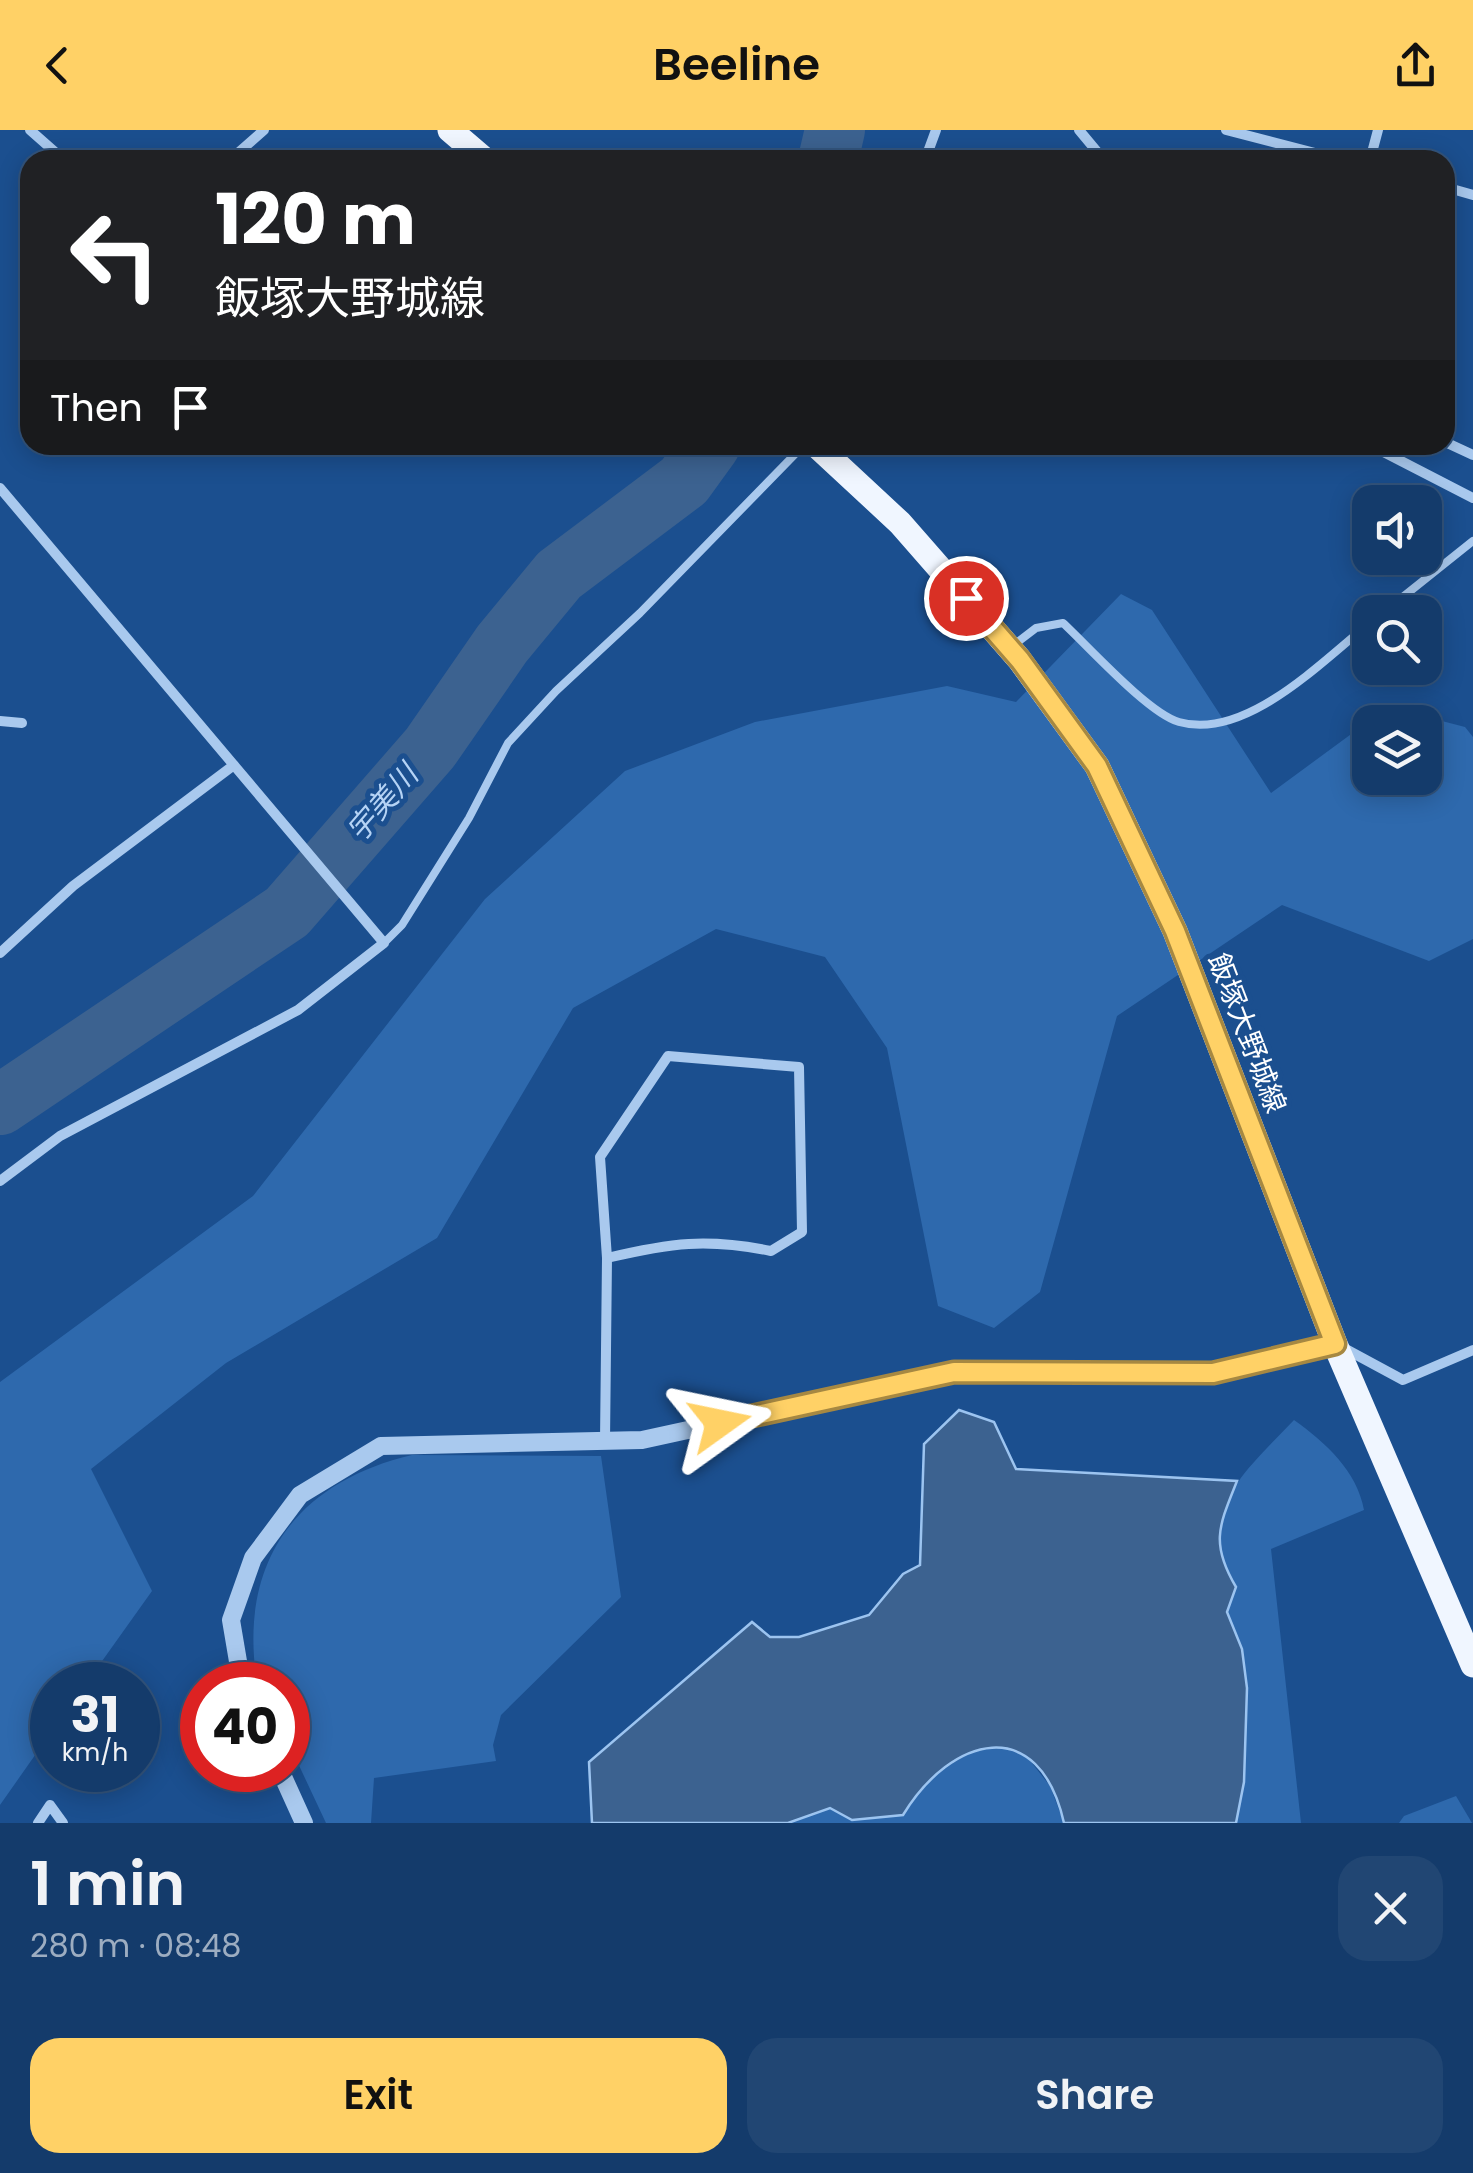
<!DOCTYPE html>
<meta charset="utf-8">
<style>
:root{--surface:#143b6b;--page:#214673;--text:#f1f3f6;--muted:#9dadc1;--line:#33557e;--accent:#ffd166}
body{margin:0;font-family:Poppins,"Noto Sans JP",sans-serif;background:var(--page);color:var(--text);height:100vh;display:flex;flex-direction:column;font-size:38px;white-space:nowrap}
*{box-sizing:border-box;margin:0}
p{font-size:32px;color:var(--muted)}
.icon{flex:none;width:55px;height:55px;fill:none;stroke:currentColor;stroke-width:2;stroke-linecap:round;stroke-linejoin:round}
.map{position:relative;height:1693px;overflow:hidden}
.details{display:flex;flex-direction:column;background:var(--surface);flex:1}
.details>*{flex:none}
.banner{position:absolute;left:20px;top:20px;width:1435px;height:305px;border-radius:30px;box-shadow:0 5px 25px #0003,0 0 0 2px var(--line);background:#202124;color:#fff;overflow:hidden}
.buttons{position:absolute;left:1352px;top:355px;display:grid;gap:20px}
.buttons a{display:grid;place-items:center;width:90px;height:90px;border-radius:20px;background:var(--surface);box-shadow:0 5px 25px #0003,0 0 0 2px var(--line);font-size:50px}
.speed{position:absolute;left:30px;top:1532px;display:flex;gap:20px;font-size:50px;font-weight:700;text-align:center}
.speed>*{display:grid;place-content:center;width:130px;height:130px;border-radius:50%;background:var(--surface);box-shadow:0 5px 25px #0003,0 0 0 2px var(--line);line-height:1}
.speed small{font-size:25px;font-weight:400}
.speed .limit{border:15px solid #d22;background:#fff;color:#111}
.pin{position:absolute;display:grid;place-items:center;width:85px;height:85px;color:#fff;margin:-42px;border:5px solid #fff;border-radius:50%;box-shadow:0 2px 10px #0007}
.me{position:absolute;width:110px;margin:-55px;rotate:78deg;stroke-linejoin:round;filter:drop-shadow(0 0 8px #0008)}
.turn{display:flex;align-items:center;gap:35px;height:210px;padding:0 30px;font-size:45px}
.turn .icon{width:130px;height:130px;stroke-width:2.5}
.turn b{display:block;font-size:70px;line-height:85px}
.then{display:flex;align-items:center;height:95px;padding:0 30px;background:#0003;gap:20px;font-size:38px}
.round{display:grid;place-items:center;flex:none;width:105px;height:105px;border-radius:30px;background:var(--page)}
.summary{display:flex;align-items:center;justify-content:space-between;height:170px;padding:0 30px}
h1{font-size:60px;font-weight:600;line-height:75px}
.action{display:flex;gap:20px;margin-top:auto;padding:20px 30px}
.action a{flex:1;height:115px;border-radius:30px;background:var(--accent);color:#111;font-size:40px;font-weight:600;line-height:115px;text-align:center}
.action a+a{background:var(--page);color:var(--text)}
header{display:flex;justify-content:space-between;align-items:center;height:130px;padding:0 30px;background:var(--accent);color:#111;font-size:45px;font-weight:600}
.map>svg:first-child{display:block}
.green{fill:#2e69ad;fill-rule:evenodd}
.water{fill:#3c6290;stroke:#9cc4f0;stroke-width:2.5}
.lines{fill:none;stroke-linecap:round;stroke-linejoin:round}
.river{stroke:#3c6290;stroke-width:60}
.service{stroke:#a9c9ee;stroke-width:8}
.minor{stroke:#a9c9ee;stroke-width:10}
.tertiary{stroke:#a9c9ee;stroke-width:18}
.primary{stroke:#f0f6ff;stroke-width:25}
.route-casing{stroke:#a68842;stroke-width:25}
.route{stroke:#ffd166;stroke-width:18}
.labels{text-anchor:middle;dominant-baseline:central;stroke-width:10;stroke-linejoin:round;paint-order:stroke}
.street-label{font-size:28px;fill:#fff;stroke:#1b4f8f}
.water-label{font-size:30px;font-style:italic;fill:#b5d3f5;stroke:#1b4f8f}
</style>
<header><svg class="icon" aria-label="back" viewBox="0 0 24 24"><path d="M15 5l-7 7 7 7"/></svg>Beeline<svg class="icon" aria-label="share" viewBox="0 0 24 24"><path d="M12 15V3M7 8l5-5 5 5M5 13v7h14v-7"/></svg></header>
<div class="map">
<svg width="1473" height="1693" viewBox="0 0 1473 1693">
<rect width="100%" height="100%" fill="#1b4f8f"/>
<!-- green -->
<path class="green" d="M1121 464 1152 480 1271 663 1388 577 1465 597 1473 607V809L1429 831 1282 775 1117 886 1040 1162 994 1198 938 1176 887 918 825 827 716 799 573 878 437 1108 226 1233 91 1339 152 1461 85 1555H52V1601L0 1675V1252L253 1066 485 769 625 641 755 592 947 556 1016 572ZM1370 592H1425V648H1370Z
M1294 1290C1326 1313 1357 1341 1364 1380L1271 1419 1301 1693H1236L1244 1652 1247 1558 1242 1519 1227 1482 1236 1457C1192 1382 1245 1342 1294 1290Z
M412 1325 601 1326 621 1467 501 1585 493 1615 496 1631 374 1648 371 1693H326L288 1612V1555H260L256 1546C240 1429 298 1352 412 1325Z
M989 1614 1024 1623 1050 1656 1064 1693H788L830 1678 852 1690 903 1685C924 1649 952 1631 989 1614Z
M1456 1666 1472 1693H1399L1404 1686Z"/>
<!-- water -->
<path class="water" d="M959 1280 994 1292 1016 1339 1237 1351C1219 1396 1210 1413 1236 1457L1227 1482 1242 1519 1247 1558 1244 1652 1236 1693H1064C1039 1582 951 1606 903 1685L852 1690 830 1678 788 1693H592L589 1632 752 1492 770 1507H799L869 1485 903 1444 920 1435 924 1314Z"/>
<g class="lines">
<!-- river -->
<path class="river" d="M828 30 835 0
M0 975 287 782 430 618 502 514 559 445 684 351 710 315"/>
<!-- service -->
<path class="service" d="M1384 482 1473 411
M1015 514 1036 498 1063 493C1089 517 1148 583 1179 592 1246 611 1322 531 1370 493
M384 813 402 795 469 688 508 613 556 561 640 483 804 315"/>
<!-- minor -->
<path class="minor" d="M30 0 64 30
M1079 0 1104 30
M1226 0 1342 30
M230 30 264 0
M925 30 936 0
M1370 30 1378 0
M1445 57 1473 65
M1445 312 1473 325
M1370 315 1473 368
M0 358 384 813 298 880 60 1006 0 1051
M0 591 22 593
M0 823 73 756 234 635
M668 926 799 937 802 1102 771 1121C706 1108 671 1113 607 1128L600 1027Z
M1340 1216 1403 1250 1473 1220
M605 1311 607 1128
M38 1693 50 1675 63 1693"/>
<!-- tertiary -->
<path class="tertiary" d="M242 1555 231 1490 253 1428 300 1365 381 1316 642 1310 954 1242 1213 1243 1335 1214
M280 1640 304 1693"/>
<!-- primary -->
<path class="primary" d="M450 0 485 30
M816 315 900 393 1019 529 1097 636 1175 801 1335 1214 1473 1535"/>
</g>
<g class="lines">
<!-- route casing -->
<g class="route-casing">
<path id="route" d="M720 1293 954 1242 1213 1243 1335 1214 1175 801 1097 636 1020 530 966 468"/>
</g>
<!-- route -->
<use href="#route" class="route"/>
</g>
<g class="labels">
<!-- street labels -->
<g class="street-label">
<text transform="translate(1247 903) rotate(69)">飯塚大野城線</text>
</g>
<!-- water labels -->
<g class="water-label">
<text transform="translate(382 673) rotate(-49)">宇美川</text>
</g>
</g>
</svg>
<div class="buttons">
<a><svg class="icon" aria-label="sound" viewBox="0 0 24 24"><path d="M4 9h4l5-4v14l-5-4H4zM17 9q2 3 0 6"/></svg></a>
<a><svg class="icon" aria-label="search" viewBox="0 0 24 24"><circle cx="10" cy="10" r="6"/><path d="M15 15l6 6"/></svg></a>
<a><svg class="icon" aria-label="layers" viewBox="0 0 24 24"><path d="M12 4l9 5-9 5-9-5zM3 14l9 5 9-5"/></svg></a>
</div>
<div class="speed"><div>31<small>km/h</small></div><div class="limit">40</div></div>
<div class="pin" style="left:966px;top:468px;background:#d93025"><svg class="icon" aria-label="arrive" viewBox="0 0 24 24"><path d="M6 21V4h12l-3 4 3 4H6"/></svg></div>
<svg class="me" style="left:720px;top:1293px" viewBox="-20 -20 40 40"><path d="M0-17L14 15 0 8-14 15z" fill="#ffd166" stroke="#fff" stroke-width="4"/></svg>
<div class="banner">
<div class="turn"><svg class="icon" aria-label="left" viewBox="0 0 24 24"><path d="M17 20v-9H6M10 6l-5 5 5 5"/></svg><div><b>120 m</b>飯塚大野城線</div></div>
<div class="then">Then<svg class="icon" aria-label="arrive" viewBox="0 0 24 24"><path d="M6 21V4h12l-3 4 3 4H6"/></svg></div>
</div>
</div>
<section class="details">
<div class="summary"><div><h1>1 min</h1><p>280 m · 08:48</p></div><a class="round"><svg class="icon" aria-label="close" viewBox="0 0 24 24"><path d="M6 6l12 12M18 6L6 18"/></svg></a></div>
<div class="action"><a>Exit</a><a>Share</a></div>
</section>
